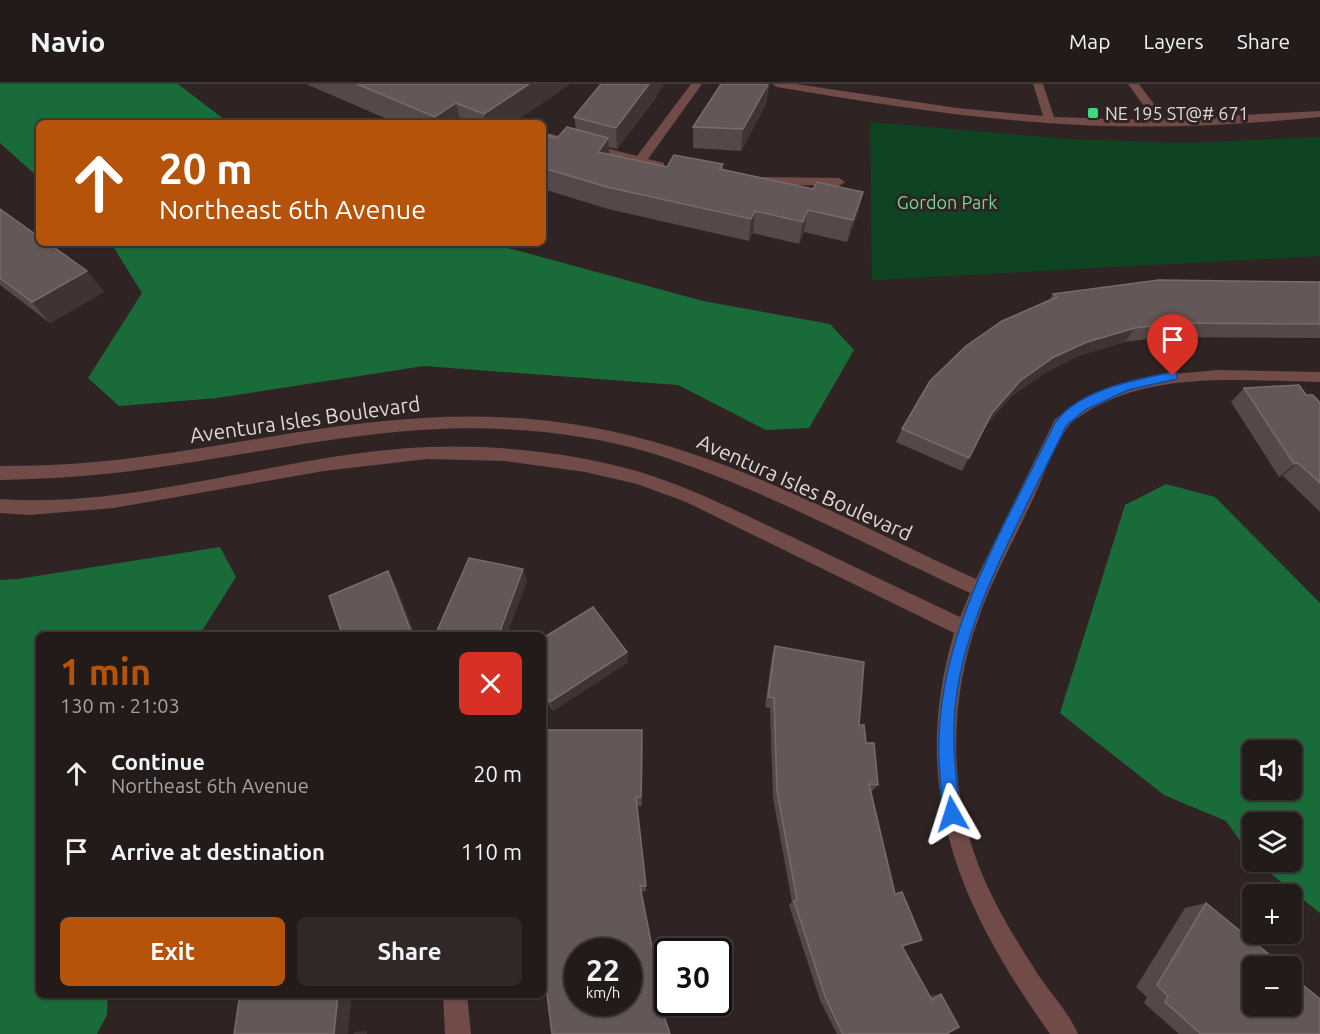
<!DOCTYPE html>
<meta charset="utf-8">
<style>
:root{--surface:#231b1a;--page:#2f2827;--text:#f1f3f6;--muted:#a3a1a2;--line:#403939;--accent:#b45309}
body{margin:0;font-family:Ubuntu,sans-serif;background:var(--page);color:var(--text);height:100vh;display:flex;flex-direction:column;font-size:22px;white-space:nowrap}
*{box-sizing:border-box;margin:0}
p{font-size:20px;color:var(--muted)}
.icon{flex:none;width:33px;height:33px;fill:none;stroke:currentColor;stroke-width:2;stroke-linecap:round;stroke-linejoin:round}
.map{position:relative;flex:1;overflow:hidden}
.sheet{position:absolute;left:36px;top:548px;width:510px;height:366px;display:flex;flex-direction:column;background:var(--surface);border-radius:9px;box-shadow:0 2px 4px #0004,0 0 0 2px var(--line)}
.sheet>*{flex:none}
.banner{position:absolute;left:36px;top:36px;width:510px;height:126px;border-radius:9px;box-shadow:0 2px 4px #0004,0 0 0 2px var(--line);background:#b45309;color:#fff;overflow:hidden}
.controls{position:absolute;left:1242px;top:656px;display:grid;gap:12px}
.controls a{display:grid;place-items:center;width:60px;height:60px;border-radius:9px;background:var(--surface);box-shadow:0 2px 4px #0004,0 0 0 2px var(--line);font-size:30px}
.speed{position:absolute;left:564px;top:854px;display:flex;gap:12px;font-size:30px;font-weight:700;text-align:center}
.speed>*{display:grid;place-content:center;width:78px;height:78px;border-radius:50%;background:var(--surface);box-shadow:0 2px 4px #0004,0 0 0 2px var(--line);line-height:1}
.speed small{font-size:15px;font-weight:400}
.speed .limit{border:3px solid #111;border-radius:9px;background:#fff;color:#111}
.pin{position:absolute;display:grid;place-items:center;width:51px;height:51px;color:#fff;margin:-62px -26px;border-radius:50% 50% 50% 0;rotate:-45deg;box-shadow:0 0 6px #0007}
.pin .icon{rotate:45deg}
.me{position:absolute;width:66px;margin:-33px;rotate:354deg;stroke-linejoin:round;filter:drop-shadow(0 0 4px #0008)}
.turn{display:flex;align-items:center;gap:21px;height:126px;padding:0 24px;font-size:27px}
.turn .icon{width:78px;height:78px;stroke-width:2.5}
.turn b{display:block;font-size:42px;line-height:51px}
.round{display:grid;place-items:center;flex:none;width:63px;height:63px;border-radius:9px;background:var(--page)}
.head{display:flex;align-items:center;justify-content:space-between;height:102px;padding:0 24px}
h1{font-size:36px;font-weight:600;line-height:45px;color:var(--accent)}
.primary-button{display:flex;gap:12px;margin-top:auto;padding:12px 24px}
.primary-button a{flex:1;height:69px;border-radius:9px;background:var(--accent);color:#fff;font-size:24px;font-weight:600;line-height:69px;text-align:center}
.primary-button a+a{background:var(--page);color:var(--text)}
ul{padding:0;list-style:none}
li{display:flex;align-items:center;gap:18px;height:78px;padding:0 24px}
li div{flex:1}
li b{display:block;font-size:22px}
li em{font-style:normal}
header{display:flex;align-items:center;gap:36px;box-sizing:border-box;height:84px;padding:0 30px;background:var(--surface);border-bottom:2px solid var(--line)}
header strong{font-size:28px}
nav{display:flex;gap:33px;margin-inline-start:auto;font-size:21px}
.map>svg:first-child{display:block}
.green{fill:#0f4423}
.water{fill:#196c3a;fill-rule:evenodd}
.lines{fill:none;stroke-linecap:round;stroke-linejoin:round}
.minor{fill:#704b48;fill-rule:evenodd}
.wall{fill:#544948}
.shaded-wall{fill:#3f3433}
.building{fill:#635857;stroke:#776c6b;stroke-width:1.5;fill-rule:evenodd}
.route{fill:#1a73e8;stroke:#114b97;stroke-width:1.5}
.poi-dot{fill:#42d77c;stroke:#2f2423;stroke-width:2}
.labels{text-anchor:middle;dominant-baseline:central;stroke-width:6;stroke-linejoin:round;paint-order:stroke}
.far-poi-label{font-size:18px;fill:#dfd8d7;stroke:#2f2423;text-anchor:start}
.far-park-label{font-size:18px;fill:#71d991;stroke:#2f2423}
.street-label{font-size:21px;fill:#dfd8d7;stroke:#2f2423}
</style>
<header>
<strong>Navio</strong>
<nav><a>Map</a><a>Layers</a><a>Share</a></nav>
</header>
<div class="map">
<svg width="1320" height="950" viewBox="0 0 1320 950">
<rect width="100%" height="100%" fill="#2f2423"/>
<!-- green -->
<path class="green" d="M870 38 1066 55 1186 59 1320 53V172L872 196Z"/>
<!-- water -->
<path class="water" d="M0 0H178L229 39H39V94L0 59Z
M111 159H490L703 217 830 240 854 266 809 344 766 346 678 301 424 282 217 314 119 322 88 294 142 209Z
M1166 400 1215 413 1320 519V829L1255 777H1292V738H1252V773L1226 737 1164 711 1060 629 1125 421ZM1252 666H1292V705H1252Z
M220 463 236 493 200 550H39V910L108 911 107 931 97 950H0V496L18 495Z"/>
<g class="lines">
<!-- minor -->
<path class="minor" d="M691 0H702L648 75 664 79V85L543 55V48L637 72Z
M772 0H796L957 24 1043 32 1033 0H1043L1054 33 1154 36 1128 0H1139L1165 35 1320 27V33C1230 42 1138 46 1047 39 957 33 867 18 777 3Z
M752 93 839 94 845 98 839 102 748 100V94Z
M1218 286 1320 288V298C1246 297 1165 287 1097 322 1088 327 1072 336 1067 344 1053 363 1043 394 1033 415 1015 454 993 493 979 533 953 603 948 685 970 756 984 805 1012 850 1039 892 1052 911 1069 929 1078 950H1050C959 822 908 706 954 549L686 418 637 400 585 388 505 377 427 375 324 387 114 424 29 431 0 429V415C142 425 285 369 427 363 494 360 576 369 640 388 692 404 739 428 788 451 845 478 902 506 960 533L970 509C865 461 761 403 651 369 577 347 497 341 421 346 328 352 238 373 146 385 97 392 49 395 0 396V382C49 382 98 379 147 372 239 360 330 339 423 334 487 330 552 334 615 348 742 376 859 442 976 495L1055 335 1084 315 1119 300 1151 292Z
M443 910H467L471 950H445Z"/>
</g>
<!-- wall -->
<path class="wall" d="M306 0H570L513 39H396Z
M721 0H769L766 20 741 67 693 64V43Z
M657 12 617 65 609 63V70L667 83 723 80V85L813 105 863 108 858 129 847 158 804 148 799 160 753 149 749 157 608 125 543 105V50L557 54 576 45 574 33Z
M0 124 3 128 87 187 104 208 50 239 0 201Z
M1320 198V254L1162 253 1125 258 1078 272 1046 288 1012 312 986 341 962 387 896 358 902 345 1049 217 1053 210Z
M1244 304 1306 311 1320 319V428L1283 392 1279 393 1231 318Z
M527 497 507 550H439L437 547Z
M543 554 628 578 553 627 543 612Z
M775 562 859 641 866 659 878 701 871 708 902 862 930 912 941 910 946 950H837L820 916 789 821 792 818 773 714 770 624 765 623 772 572Z
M643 657 642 722H637L646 807 641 808 660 904 543 878Z
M1206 819 1270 875 1320 950H1179L1144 919 1147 913 1136 903 1185 824Z"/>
<!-- shaded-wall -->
<path class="shaded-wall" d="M529 0H570L513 39H485L484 30Z
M649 0H665L617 65 616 44Z
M768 0 766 20 741 67 743 45Z
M456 19 461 39H436L435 33Z
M608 54 610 75 598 68Z
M863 108 858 129 847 158 853 136Z
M808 126 804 148 799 160 803 138Z
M755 127 753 149 749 157 751 135Z
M87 187 104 208 50 239 32 218Z
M1135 244 1125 258 1078 272 1046 288 1012 312 985 343 992 329 1020 297 1054 273 1087 258Z
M1298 379 1283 392 1279 393 1294 380Z
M523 485 527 497 507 550H499Z
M388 487 395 499 415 550H412Z
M627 568 628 578 553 627 550 618Z
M642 646 643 657 642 722 641 713Z
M338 910H352L348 950H334Z
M367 947V950H354V948Z"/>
<!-- building -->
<path class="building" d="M357 0H529L484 30 456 19 435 33Z
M601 0H649L616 44 574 33Z
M721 0H768L743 45 693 43Z
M567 43 608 54 598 68 667 83 674 71 723 80 720 85 813 105 817 98 863 108 853 136 808 126 803 138 755 127 751 135 607 103 543 84V50L557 54Z
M0 125 39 153V159H48L87 187 32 218 0 194Z
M1159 196 1320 198V240L1173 239 1135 244 1087 258 1054 273 1020 297 992 329 969 374 902 345 930 297 966 262 1002 237 1057 213 1053 210Z
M1299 301 1306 311H1313L1320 319V399L1298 379 1294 380 1244 304Z
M469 474 523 485 499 550H455L437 547Z
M388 487 412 550H342L329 512Z
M593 523 627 568 550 618 543 607V554Z
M775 562 864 578 859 641H864L866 659H874L878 701 869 700 895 810 902 808 922 856 902 862 932 916 941 910 959 943 946 950H843L826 915 794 817 797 816 777 707 774 614 768 613Z
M547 646H642L641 713H636L646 802H640L660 903 655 904 670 950H552L543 878V693ZM578 867H628V918H578Z
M1206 819 1271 872 1270 875 1279 882H1252V921H1292V892L1320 915V950H1201L1165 918 1168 912 1157 901Z
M240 910H338L334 950H234Z"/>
<!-- route -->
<path class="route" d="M1173 288 1177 289V295L1128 306 1085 326 1066 342C1026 426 967 524 956 616 951 654 956 692 960 730L958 736 952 738 946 736C940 722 941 705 940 691 928 563 1001 450 1055 339 1077 306 1137 295 1173 288Z"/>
<!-- markers -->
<rect class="poi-dot" x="1087" y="23" width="12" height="12" rx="3"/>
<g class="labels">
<!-- far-poi labels -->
<g class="far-poi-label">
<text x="1105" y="29">NE 195 ST@# 671</text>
</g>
<!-- far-park labels -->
<g class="far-park-label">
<text x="947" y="118">Gordon Park</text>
</g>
<!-- street labels -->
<g class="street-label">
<text transform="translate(305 335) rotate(-8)">Aventura Isles Boulevard</text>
<text transform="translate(805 403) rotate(24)">Aventura Isles Boulevard</text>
</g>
</g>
</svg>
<div class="controls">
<a><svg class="icon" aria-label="sound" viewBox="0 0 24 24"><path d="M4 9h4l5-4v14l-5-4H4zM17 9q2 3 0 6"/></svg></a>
<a><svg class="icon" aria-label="layers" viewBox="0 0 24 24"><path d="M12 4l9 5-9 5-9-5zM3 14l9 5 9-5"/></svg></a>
<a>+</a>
<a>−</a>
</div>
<div class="speed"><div>22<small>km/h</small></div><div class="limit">30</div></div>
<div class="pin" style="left:1173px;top:292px;background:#d93025"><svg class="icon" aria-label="arrive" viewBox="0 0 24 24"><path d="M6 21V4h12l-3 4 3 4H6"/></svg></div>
<svg class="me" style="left:952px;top:730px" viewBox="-20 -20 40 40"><path d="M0-17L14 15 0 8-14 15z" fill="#1a73e8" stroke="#fff" stroke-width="4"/></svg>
<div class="banner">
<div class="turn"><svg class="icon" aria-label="ahead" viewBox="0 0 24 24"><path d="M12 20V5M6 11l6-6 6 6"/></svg><div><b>20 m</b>Northeast 6th Avenue</div></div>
</div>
<section class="sheet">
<div class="head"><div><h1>1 min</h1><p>130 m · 21:03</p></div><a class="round" style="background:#d93025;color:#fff"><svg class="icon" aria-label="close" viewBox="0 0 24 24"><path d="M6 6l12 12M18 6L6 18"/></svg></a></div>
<ul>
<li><svg class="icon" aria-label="ahead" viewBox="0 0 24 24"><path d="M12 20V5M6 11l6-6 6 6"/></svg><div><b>Continue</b><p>Northeast 6th Avenue</p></div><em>20 m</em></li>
<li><svg class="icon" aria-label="arrive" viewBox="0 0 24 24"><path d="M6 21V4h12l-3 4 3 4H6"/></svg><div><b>Arrive at destination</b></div><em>110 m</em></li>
</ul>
<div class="primary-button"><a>Exit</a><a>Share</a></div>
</section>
</div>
